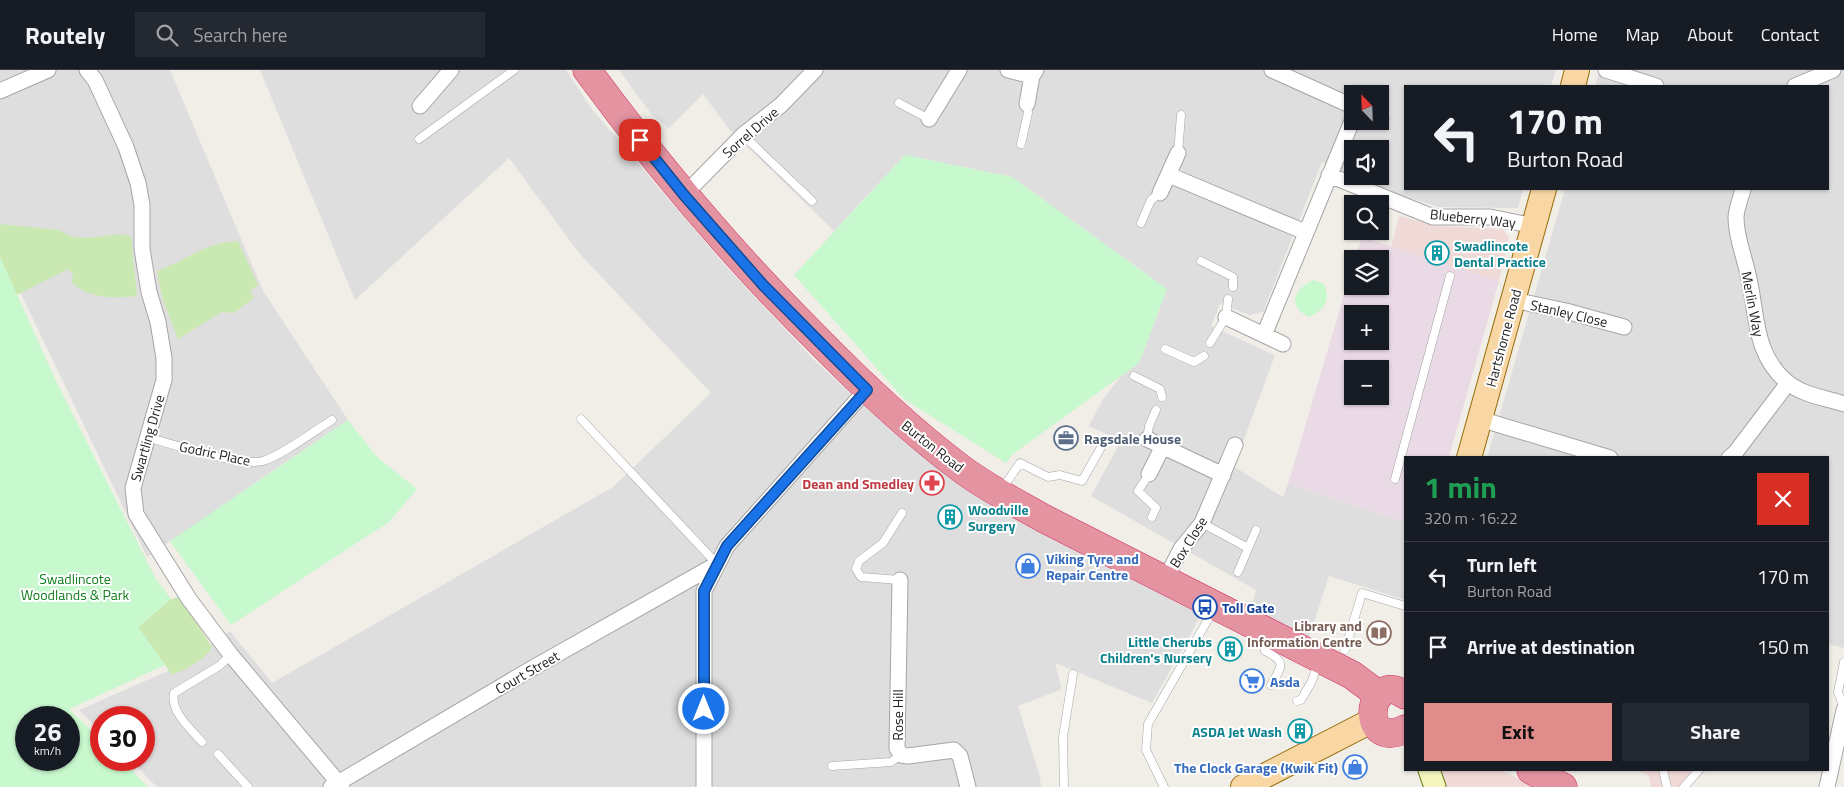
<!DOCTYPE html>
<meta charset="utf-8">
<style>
:root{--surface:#171b24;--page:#242831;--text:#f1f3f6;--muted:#9ea1a6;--line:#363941;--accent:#df8c8b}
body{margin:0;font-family:"Titillium Web",sans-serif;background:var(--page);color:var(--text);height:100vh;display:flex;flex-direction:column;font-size:19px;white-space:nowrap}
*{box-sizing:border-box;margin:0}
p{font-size:16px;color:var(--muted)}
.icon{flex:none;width:28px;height:28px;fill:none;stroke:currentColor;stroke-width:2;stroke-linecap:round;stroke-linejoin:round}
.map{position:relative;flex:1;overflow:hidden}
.panel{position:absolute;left:1404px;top:386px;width:425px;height:315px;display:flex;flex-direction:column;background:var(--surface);border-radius:0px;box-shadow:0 1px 4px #0004}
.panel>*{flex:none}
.guide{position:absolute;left:1404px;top:15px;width:425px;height:105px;border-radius:0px;box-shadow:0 1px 4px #0004;background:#171b24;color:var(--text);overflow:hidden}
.needle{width:32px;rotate:337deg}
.tools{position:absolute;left:1344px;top:15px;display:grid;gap:10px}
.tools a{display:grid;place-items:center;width:45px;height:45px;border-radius:0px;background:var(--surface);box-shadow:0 1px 4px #0004;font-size:25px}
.speed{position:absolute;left:15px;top:636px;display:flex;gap:10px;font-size:25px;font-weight:700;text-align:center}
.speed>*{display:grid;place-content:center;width:65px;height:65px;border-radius:50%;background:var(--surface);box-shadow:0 1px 4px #0004;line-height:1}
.speed small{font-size:12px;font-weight:400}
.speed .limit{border:8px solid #d22;background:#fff;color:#111}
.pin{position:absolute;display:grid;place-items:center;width:42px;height:42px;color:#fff;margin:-21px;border-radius:10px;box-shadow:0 2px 8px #0006}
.me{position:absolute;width:55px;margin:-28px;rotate:0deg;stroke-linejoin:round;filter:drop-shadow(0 0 4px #0008)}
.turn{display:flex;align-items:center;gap:18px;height:105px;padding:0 20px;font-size:22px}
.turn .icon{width:65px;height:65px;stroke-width:2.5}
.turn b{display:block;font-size:35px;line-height:42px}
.round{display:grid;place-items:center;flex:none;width:52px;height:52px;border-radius:0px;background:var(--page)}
.overview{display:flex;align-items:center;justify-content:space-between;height:85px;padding:0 20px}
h1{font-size:30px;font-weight:700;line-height:38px;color:#1e9e55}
.primary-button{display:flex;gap:10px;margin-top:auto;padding:10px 20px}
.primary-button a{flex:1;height:58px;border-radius:0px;background:var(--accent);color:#111;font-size:20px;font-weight:700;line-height:58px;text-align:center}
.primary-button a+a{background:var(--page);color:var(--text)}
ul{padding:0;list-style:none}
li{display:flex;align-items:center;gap:15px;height:70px;padding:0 20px;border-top:1px solid var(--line)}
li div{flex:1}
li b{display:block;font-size:19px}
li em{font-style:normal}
header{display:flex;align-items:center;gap:30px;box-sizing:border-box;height:70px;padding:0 25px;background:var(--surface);border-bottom:1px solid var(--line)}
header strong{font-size:24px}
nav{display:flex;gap:28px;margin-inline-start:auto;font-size:18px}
.search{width:350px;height:45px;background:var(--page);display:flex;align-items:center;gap:12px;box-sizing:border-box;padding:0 18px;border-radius:0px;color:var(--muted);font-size:19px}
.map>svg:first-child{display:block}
.residential{fill:#dfdede;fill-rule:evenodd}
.commercial{fill:#f0dad8}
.industrial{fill:#eadae6;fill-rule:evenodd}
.grass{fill:#cae8b1}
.park{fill:#c8f8cd;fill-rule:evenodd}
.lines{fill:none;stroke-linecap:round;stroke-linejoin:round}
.lane-casing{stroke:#a5a5a5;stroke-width:9}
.street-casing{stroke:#a5a5a5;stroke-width:17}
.secondary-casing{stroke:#68760a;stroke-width:23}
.primary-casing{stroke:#976b06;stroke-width:26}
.highway-casing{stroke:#d42f64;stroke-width:29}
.lane{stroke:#fff;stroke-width:8}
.street{stroke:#fff;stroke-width:15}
.secondary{stroke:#f3f7bf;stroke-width:21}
.primary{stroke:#f8d7a5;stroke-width:24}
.highway{stroke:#e494a1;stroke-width:28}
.route-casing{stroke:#114b97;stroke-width:12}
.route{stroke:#1a73e8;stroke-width:9}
.labels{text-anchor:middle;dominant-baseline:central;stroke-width:4;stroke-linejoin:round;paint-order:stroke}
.street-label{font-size:14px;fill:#212121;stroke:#fff}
.culture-label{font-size:14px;font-weight:bold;fill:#0d838f;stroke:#fff;text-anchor:start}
.service-label{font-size:14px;font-weight:bold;fill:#4e5e75;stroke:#fff;text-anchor:start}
.health-label{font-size:14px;font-weight:bold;fill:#be3a42;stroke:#fff;text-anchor:end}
.shop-label{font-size:14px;font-weight:bold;fill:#366cbe;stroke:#fff;text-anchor:start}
.park-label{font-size:14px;fill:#117d1c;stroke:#fff}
.transit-label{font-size:14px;font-weight:bold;fill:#164399;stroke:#fff;text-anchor:start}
.education-label{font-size:14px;font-weight:bold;fill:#785e54;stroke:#fff;text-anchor:end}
</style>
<header>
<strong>Routely</strong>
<div class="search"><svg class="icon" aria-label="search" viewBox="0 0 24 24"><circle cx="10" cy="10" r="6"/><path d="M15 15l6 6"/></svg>Search here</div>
<nav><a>Home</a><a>Map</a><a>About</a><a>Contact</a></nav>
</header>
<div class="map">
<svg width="1844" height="717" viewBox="0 0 1844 717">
<rect width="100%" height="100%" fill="#f1eee8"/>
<!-- residential -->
<path class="residential" d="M0 0H170L263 221 348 350 147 487 0 180Z
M260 0H566L591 38 723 193 814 290 882 352 951 409 1203 542 1152 633 1055 593 1062 619 1018 636 1040 707 1041 717H157L130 690H144V648H101V662L79 640 177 597 230 561 272 613 613 417 711 323 579 183 509 88 355 230Z
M619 0H1556L1551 16H1405V119H1523L1518 138 1439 137 1396 124 1356 106H1380V79H1352V105L1322 92 1263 242 1250 245 1220 234 1211 256 1275 285 1243 372 1229 368 1220 388 1283 427 1288 414 1405 452V530L1329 506 1309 567 1251 539 1256 520 1091 426 1121 371 1089 356 1103 329 1123 304 1139 293 1167 219 1012 107 905 85 834 161 728 58 703 24 669 58 652 45ZM1352 24H1380V51H1352Z
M1600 0H1844V578L1828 574V388H1487L1565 119H1828V16H1595Z"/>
<!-- commercial -->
<path class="commercial" d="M1399 146 1437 156 1503 159 1509 168 1499 211 1391 177Z
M1437 700H1501L1536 717H1444Z
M1637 700H1706L1689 717H1651L1649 706Z"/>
<!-- industrial -->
<path class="industrial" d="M1362 167 1499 211 1449 387 1405 388V452L1288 414 1352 198V216H1380V189H1355ZM1352 244H1380V271H1352ZM1352 299H1380V326H1352Z"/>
<!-- grass -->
<path class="grass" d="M0 154 60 160C82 178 114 158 131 167L137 226C115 228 89 230 72 212L73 205 68 199 17 225 0 187Z
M238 171 258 215 250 221 254 228 234 243 222 242 178 269 162 227 157 201C188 190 203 173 238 171Z
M180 527 212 577C205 590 186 599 172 605L138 557 171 529Z"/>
<!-- park -->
<path class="park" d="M905 85 1012 107 1167 219 1139 293 1013 384 1006 393 904 329 794 205Z
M0 187 56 311 156 509 171 529 138 557 165 595 69 639 101 670V690H122L148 717H0ZM26 648H69V690H26Z
M1313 210 1323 213C1332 229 1325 240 1309 247 1286 235 1294 220 1313 210Z
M348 350 377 387 417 419 389 452 231 555 170 471Z"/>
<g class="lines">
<!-- lane casing -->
<g class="lane-casing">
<path id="lane" d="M899 33 929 49
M743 65 812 131
M419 69 514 0
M1021 74 1028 43 1027 34
M1178 83 1181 45
M1141 153 1151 130 1160 123
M1201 191 1233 207V217
M1210 273 1226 247 1228 229
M1165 279 1194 292 1204 286
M1134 306 1160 319 1162 327
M581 349 717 494
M147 367C171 374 242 397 263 391 281 386 314 361 332 350
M1147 369 1149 356 1156 340
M1149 404 1138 421 1156 438 1152 447
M1395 409 1450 206
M1002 419 1020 393 1048 407 1060 405 1082 411 1104 372
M1202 453 1248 478
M1238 502 1256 460
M900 510 861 507 856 499 859 491 883 473 902 443
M1265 566 1263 571 1265 581C1287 592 1282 596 1271 615
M1345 580 1362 523 1405 536
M1844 592 1838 622 1844 638
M1297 631 1301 630 1312 611 1318 593
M202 672C191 659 170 642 174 623L219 596 231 585
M218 684 248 717
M832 696 891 692 901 685
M1663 700 1667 717
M1064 717 1063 667 1073 604
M1164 717 1146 680 1148 654 1214 539
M1684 717 1699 700"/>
</g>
<!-- street casing -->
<g class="street-casing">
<path id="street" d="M87 0 95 10 126 77 138 113 142 135V179L149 222 158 252 164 288V310L133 418 136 444 189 529 231 585 342 717
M1008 0 1032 6
M1272 0 1352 36
M1606 0 1656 16
M1795 16 1833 0
M0 21 48 0
M1027 34 1032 6 1036 0
M420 36 451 0
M1380 47 1381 48
M929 49 959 0
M1169 105 1305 162
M1329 105 1433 147H1490L1534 156
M1743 119C1741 128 1736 139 1736 148 1736 166 1743 183 1747 200 1758 241 1752 283 1787 312 1802 325 1826 328 1844 334
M1160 123 1178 83
M684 125 743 65 781 35 815 0
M1513 230 1566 241 1624 257
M1226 247 1283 274
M1264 265 1352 51
M1480 349 1610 388
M1147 369 1223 405
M1729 388 1735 383 1788 313
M1149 404 1162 378
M900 510 897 678 901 685 908 686 954 680 960 686 968 717
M1165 510 1181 479 1202 453 1235 375
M331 717 531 599 717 494
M704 717V521L727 476 867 319
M1827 717 1844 640"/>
</g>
<!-- secondary casing -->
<g class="secondary-casing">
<path id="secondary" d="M1429 700 1435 717"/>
</g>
<!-- primary casing -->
<g class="primary-casing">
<path id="primary" d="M1573 16 1577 0
M1469 388 1544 119
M1243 717 1373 650"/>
</g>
<!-- highway casing -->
<g class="highway-casing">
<path id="highway" d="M587 0C656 94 731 183 813 265 859 312 906 357 959 397 985 417 1015 432 1043 448L1352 605 1379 625
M1405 625C1368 598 1357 682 1405 659
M1531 700 1563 717"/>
</g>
<!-- lane -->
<use href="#lane" class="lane"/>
<!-- street -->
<use href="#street" class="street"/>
<!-- secondary -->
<use href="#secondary" class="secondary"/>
<!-- primary -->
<use href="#primary" class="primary"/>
<!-- highway -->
<use href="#highway" class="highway"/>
</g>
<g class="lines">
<!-- route casing -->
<g class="route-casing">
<path id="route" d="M640 70 684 125 764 216 867 320 727 476 704 521V639"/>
</g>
<!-- route -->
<use href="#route" class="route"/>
</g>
<!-- icons -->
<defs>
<g id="building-ring" transform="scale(1.25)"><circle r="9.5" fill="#fff" stroke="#0f9aa8" stroke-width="1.5"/><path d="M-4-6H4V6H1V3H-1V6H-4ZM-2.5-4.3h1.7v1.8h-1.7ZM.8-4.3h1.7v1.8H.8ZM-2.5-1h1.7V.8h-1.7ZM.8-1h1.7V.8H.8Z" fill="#0f9aa8"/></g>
<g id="office-ring" transform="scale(1.25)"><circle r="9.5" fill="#fff" stroke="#5c6f8a" stroke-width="1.5"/><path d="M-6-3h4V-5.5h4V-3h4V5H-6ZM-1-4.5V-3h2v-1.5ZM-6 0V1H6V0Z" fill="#5c6f8a"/></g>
<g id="pharmacy-ring" transform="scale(1.25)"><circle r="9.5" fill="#fff" stroke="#e0444e" stroke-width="1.5"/><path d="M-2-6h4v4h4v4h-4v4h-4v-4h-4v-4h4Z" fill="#e0444e"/></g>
<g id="shop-ring" transform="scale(1.25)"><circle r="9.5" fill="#fff" stroke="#3f7fe0" stroke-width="1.5"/><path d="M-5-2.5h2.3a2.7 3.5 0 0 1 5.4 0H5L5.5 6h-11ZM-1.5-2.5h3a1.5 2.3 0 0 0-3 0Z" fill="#3f7fe0"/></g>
<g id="bus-ring" transform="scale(1.25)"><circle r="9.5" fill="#fff" stroke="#1a4fb4" stroke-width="1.5"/><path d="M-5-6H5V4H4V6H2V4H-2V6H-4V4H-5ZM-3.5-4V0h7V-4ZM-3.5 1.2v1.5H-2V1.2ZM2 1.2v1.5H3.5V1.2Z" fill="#1a4fb4"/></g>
<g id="library-ring" transform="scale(1.25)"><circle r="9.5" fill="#fff" stroke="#8d6e63" stroke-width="1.5"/><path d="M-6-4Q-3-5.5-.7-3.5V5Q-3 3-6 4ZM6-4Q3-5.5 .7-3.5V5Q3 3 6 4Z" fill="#8d6e63"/></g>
<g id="supermarket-ring" transform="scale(1.25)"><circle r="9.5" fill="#fff" stroke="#3f7fe0" stroke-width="1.5"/><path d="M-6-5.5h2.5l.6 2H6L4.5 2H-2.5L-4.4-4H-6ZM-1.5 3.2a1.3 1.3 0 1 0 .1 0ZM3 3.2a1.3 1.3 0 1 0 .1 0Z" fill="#3f7fe0"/></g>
</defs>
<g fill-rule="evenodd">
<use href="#building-ring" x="1437" y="183"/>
<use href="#office-ring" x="1066" y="368"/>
<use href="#pharmacy-ring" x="932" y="413"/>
<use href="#building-ring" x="950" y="447"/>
<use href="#shop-ring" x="1028" y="496"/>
<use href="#bus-ring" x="1205" y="537"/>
<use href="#library-ring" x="1379" y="563"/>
<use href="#building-ring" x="1230" y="579"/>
<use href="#supermarket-ring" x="1252" y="611"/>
<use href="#building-ring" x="1300" y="661"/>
<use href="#shop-ring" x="1355" y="697"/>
</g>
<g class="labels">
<!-- street labels -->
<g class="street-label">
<text transform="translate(750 62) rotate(-41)">Sorrel Drive</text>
<text transform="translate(1473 148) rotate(6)">Blueberry Way</text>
<text transform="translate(1753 234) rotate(79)">Merlin Way</text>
<text transform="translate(1569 243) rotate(13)">Stanley Close</text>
<text transform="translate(1503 268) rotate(-75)">Hartshorne Road</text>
<text transform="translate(147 368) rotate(-74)">Swartling Drive</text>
<text transform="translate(933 376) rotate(38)">Burton Road</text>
<text transform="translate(215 383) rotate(12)">Godric Place</text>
<text transform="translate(1188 472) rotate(-58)">Box Close</text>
<text transform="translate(527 602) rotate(-30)">Court Street</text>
<text transform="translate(897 645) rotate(-90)">Rose Hill</text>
</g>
<!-- culture labels -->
<g class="culture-label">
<text x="1454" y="175">Swadlincote<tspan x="1454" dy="16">Dental Practice</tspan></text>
<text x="968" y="439">Woodville<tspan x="968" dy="16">Surgery</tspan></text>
<text x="1212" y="571" text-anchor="end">Little Cherubs<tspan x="1212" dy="16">Children's Nursery</tspan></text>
<text x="1282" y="661" text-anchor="end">ASDA Jet Wash</text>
</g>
<!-- service labels -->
<g class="service-label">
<text x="1084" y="368">Ragsdale House</text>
</g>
<!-- health labels -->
<g class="health-label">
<text x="914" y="413">Dean and Smedley</text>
</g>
<!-- shop labels -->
<g class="shop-label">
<text x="1046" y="488">Viking Tyre and<tspan x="1046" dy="16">Repair Centre</tspan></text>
<text x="1270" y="611">Asda</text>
<text x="1338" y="697" text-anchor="end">The Clock Garage (Kwik Fit)</text>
</g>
<!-- park labels -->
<g class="park-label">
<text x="75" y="508">Swadlincote<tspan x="75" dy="16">Woodlands &amp; Park</tspan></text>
</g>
<!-- transit labels -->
<g class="transit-label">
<text x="1222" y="537">Toll Gate</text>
</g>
<!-- education labels -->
<g class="education-label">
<text x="1362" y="555">Library and<tspan x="1362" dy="16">Information Centre</tspan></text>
</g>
</g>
</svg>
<div class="tools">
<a><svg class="needle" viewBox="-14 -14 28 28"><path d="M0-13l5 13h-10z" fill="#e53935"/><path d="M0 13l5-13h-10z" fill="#9ea1a6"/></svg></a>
<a><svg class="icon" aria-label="sound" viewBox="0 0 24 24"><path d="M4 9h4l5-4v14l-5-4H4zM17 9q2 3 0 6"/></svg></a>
<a><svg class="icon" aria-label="search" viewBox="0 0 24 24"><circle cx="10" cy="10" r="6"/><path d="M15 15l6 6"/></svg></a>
<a><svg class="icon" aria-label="layers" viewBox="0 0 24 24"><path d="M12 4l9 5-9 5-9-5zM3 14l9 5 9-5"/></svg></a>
<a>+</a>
<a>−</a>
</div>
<div class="speed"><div>26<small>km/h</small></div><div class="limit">30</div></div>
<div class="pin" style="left:640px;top:70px;background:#d93025"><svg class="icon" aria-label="arrive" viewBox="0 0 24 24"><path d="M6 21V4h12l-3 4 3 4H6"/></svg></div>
<svg class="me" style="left:704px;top:639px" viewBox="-20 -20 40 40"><circle r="17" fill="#1a73e8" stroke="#fff" stroke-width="3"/><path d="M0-11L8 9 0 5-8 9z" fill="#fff"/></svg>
<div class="guide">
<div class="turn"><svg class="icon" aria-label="left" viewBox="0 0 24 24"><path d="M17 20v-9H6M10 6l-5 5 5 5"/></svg><div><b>170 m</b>Burton Road</div></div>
</div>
<section class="panel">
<div class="overview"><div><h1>1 min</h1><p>320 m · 16:22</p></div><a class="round" style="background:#d93025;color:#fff"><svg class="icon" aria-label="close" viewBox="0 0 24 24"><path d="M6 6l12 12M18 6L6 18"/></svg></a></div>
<ul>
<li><svg class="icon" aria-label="left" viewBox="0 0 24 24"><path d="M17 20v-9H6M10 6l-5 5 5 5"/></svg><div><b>Turn left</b><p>Burton Road</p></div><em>170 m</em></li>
<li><svg class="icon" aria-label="arrive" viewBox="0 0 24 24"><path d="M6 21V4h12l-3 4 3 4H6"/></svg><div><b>Arrive at destination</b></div><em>150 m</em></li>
</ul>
<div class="primary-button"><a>Exit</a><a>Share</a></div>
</section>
</div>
